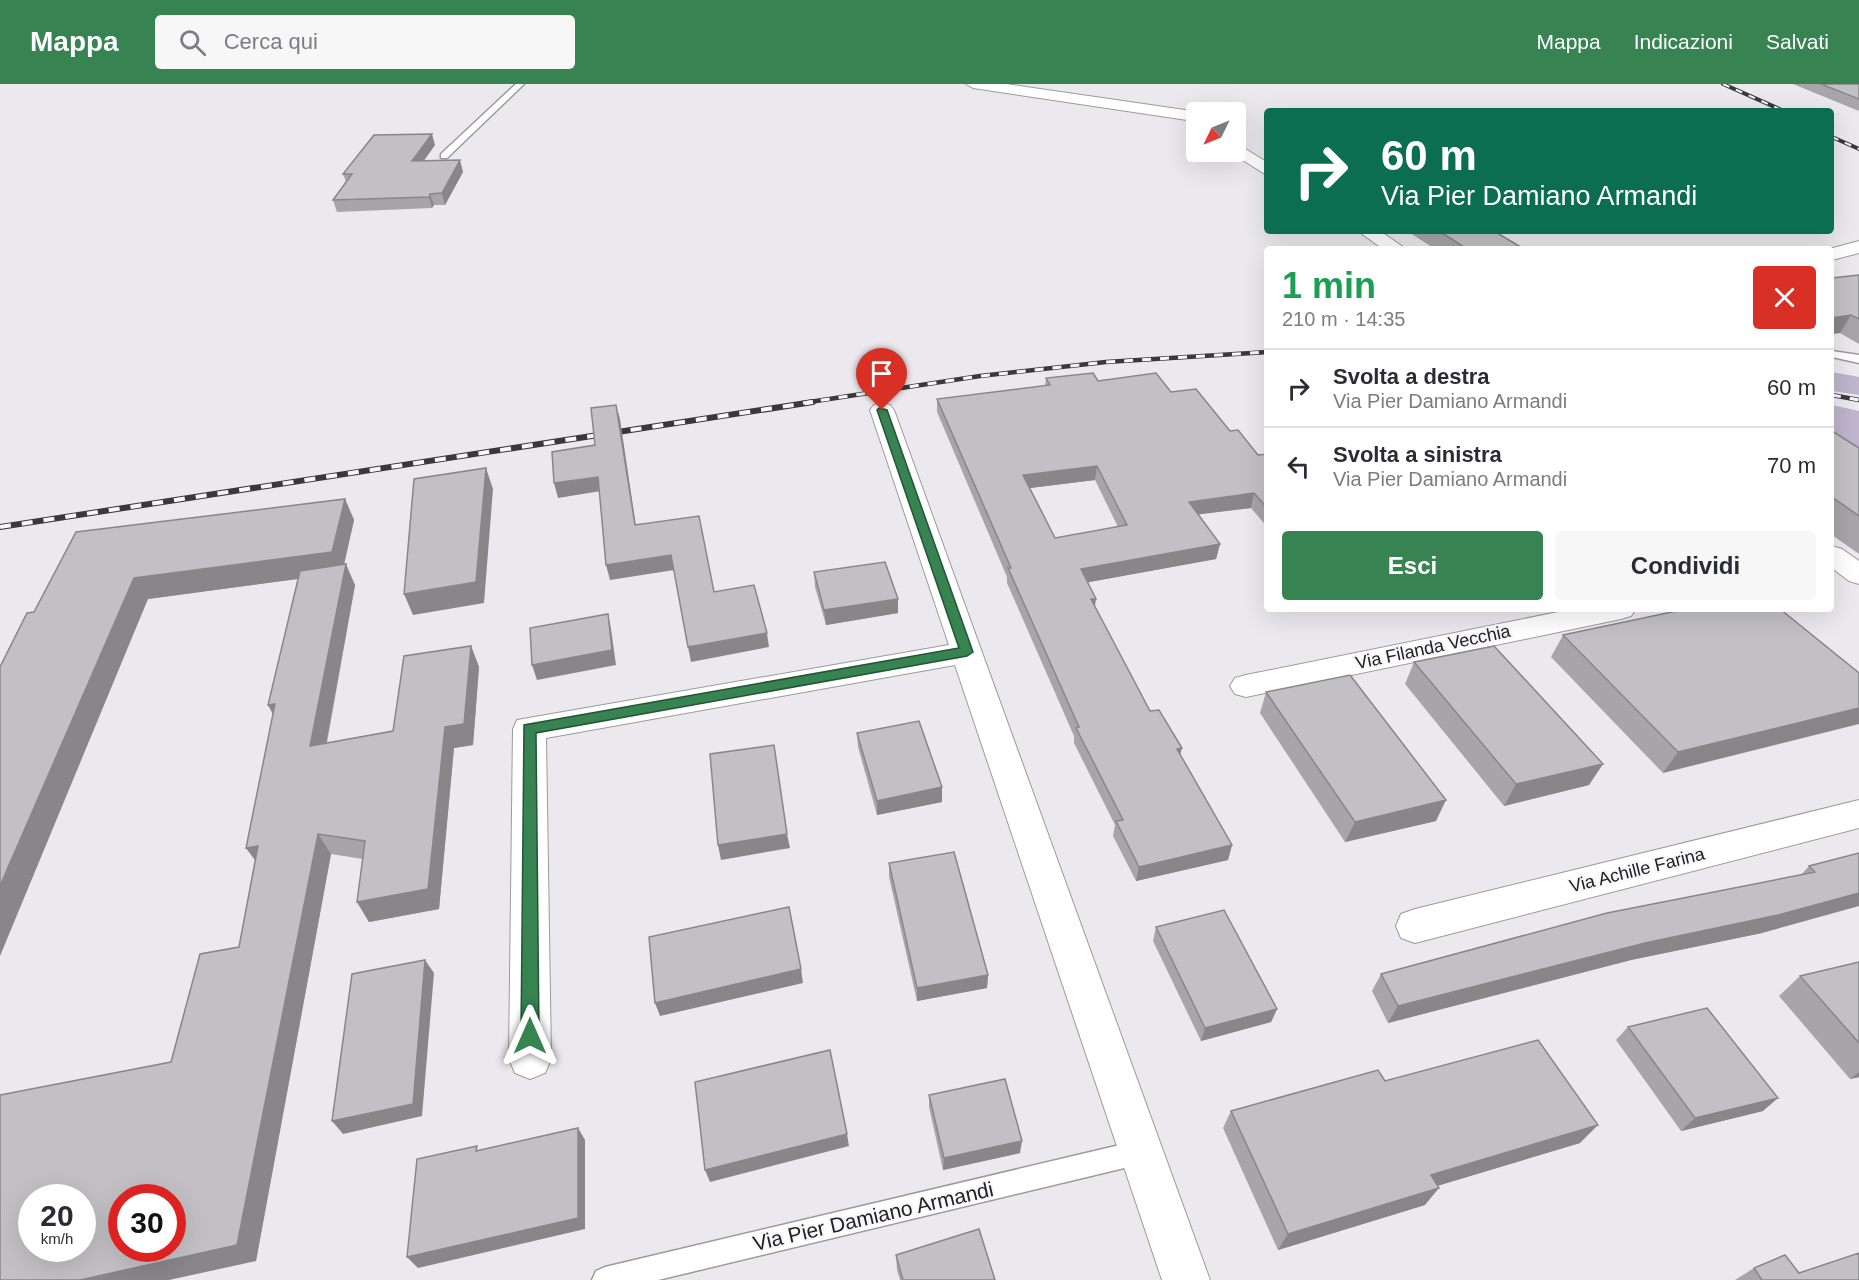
<!DOCTYPE html>
<html lang="it">
<meta charset="utf-8">
<style>
:root{--surface:#fff;--page:#f7f7f7;--text:#2b2b33;--muted:#7c7c81;--line:#e1e1e2;--accent:#378351}
body{margin:0;font-family:Helvetica,sans-serif;background:var(--page);color:var(--text);height:100vh;display:flex;flex-direction:column;font-size:22px;white-space:nowrap}
*{box-sizing:border-box;margin:0}
p{font-size:20px;color:var(--muted)}
.icon{flex:none;width:33px;height:33px;fill:none;stroke:currentColor;stroke-width:2;stroke-linecap:round;stroke-linejoin:round}
.map{position:relative;flex:1;overflow:hidden}
.details{position:absolute;left:1264px;top:162px;width:570px;height:366px;display:flex;flex-direction:column;background:var(--surface);border-radius:6px;box-shadow:0 6px 24px #0002}
.details>*{flex:none}
.banner{position:absolute;left:1264px;top:24px;width:570px;height:126px;border-radius:6px;box-shadow:0 6px 24px #0002;background:#0b6e4f;color:#fff;overflow:hidden}
.needle{width:39px;rotate:227deg}
.controls{position:absolute;left:1186px;top:18px;display:grid;gap:12px}
.controls a{display:grid;place-items:center;width:60px;height:60px;border-radius:6px;background:var(--surface);box-shadow:0 6px 24px #0002;font-size:30px}
.speed{position:absolute;left:18px;top:1100px;display:flex;gap:12px;font-size:30px;font-weight:700;text-align:center}
.speed>*{display:grid;place-content:center;width:78px;height:78px;border-radius:50%;background:var(--surface);box-shadow:0 6px 24px #0002;line-height:1}
.speed small{font-size:15px;font-weight:400}
.speed .limit{border:9px solid #d22;background:#fff;color:#111}
.pin{position:absolute;display:grid;place-items:center;width:51px;height:51px;color:#fff;margin:-62px -26px;border-radius:50% 50% 50% 0;rotate:-45deg;box-shadow:0 0 6px #0007}
.pin .icon{rotate:45deg}
.me{position:absolute;width:66px;margin:-33px;rotate:0deg;stroke-linejoin:round;filter:drop-shadow(0 0 4px #0008)}
.turn{display:flex;align-items:center;gap:21px;height:126px;padding:0 18px;font-size:27px}
.turn .icon{width:78px;height:78px;stroke-width:2.5}
.turn b{display:block;font-size:42px;line-height:51px}
.round{display:grid;place-items:center;flex:none;width:63px;height:63px;border-radius:6px;background:var(--page)}
.head{display:flex;align-items:center;justify-content:space-between;height:102px;padding:0 18px}
h1{font-size:36px;font-weight:800;line-height:45px;color:#1e9e55}
.primary-button{display:flex;gap:12px;margin-top:auto;padding:12px 18px}
.primary-button a{flex:1;height:69px;border-radius:6px;background:var(--accent);color:#fff;font-size:24px;font-weight:800;line-height:69px;text-align:center}
.primary-button a+a{background:var(--page);color:var(--text)}
ul{padding:0;list-style:none}
li{display:flex;align-items:center;gap:18px;height:78px;padding:0 18px;border-top:2px solid var(--line)}
li div{flex:1}
li b{display:block;font-size:22px}
li em{font-style:normal}
header{display:flex;align-items:center;gap:36px;box-sizing:border-box;height:84px;padding:0 30px;background:var(--accent);color:#fff}
header strong{font-size:28px}
nav{display:flex;gap:33px;margin-inline-start:auto;font-size:21px}
.search{width:420px;height:54px;background:var(--page);display:flex;align-items:center;gap:15px;box-sizing:border-box;padding:0 21px;border-radius:6px;color:var(--muted);font-size:22px}
.map>svg:first-child{display:block}
.green{fill:#beb4cb}
.lines{fill:none;stroke-linecap:round;stroke-linejoin:round}
.service-casing{stroke:#9c9a9e;stroke-width:3}
.minor-casing{stroke:#9c9a9e;stroke-width:2}
.service{fill:#fff;fill-rule:evenodd}
.minor{fill:#fff;fill-rule:evenodd}
.rail-far2-casing{stroke:#39383a;stroke-width:4}
.rail-far1-casing{stroke:#39383a;stroke-width:4.5}
.rail-casing{stroke:#39383a;stroke-width:6}
.rail-far2{stroke:#f8f7fb;stroke-width:2;stroke-dasharray:7;stroke-linecap:butt}
.rail-far1{stroke:#f8f7fb;stroke-width:3;stroke-dasharray:9;stroke-linecap:butt}
.rail{stroke:#f8f7fb;stroke-width:4;stroke-dasharray:11;stroke-linecap:butt}
.wall{fill:#a7a5a9;fill-rule:evenodd}
.shaded-wall{fill:#888689}
.building{fill:#c2c0c4;stroke:#888689;stroke-width:1.5;fill-rule:evenodd}
.route{fill:#378351;stroke:#245535;stroke-width:1.5}
.labels{text-anchor:middle;dominant-baseline:central;stroke-width:4.5;stroke-linejoin:round;paint-order:stroke}
.street-label{font-size:18px;fill:#212122;stroke:#f8f7fb}
.near-street-label{font-size:21px;fill:#212122;stroke:#f8f7fb}
</style>
<header>
<strong>Mappa</strong>
<div class="search"><svg class="icon" aria-label="search" viewBox="0 0 24 24"><circle cx="10" cy="10" r="6"/><path d="M15 15l6 6"/></svg>Cerca qui</div>
<nav><a>Mappa</a><a>Indicazioni</a><a>Salvati</a></nav>
</header>
<div class="map">
<svg width="1859" height="1196" viewBox="0 0 1859 1196">
<rect width="100%" height="100%" fill="#ebe9ee"/>
<!-- green -->
<path class="green" d="M1832 288 1859 293V311L1832 307Z
M1832 321 1859 327V398L1832 380Z"/>
<g class="lines">
<!-- service casing -->
<g class="service-casing">
<path id="service" d="M516 0H524L447 74H441V70Z
M1832 267 1859 271V279L1832 273Z
M1141 1056 1149 1060 1153 1068 1149 1076 1141 1080 658 1196H592L596 1187 605 1183Z"/>
</g>
<!-- minor casing -->
<g class="minor-casing">
<path id="minor" d="M966 0H1006L1192 27 1197 29V41L1187 36 973 4Z
M1236 59 1268 79V92L1230 68H1236Z
M1358 147H1380L1406 165H1383Z
M1859 157V169L1832 176V165H1829Z
M882 319 890 321 894 326 1210 1196H1162L955 581 546 654 551 975 545 989 530 995 515 989 509 975 513 645 517 636 949 561 870 326 874 321Z
M1832 462 1842 465 1859 477V500L1849 497 1832 484Z
M1573 525H1636L1631 532 1621 535 1246 613 1235 610 1230 602 1235 594 1246 591Z
M1859 716V744L1415 859 1401 854 1396 842 1401 830 1415 825Z"/>
</g>
<!-- service -->
<use href="#service" class="service"/>
<!-- minor -->
<use href="#minor" class="minor"/>
<!-- rail-far2 casing -->
<g class="rail-far2-casing">
<path id="rail-far2" d="M1723 0 1784 27
M1832 53 1859 65"/>
</g>
<!-- rail-far1 casing -->
<g class="rail-far1-casing">
<path id="rail-far1" d="M1832 311 1859 316
M803 319 980 292 1106 278 1268 268"/>
</g>
<!-- rail casing -->
<g class="rail-casing">
<path id="rail" d="M0 443 813 318"/>
</g>
<!-- rail-far2 -->
<use href="#rail-far2" class="rail-far2"/>
<!-- rail-far1 -->
<use href="#rail-far1" class="rail-far1"/>
<!-- rail -->
<use href="#rail" class="rail"/>
</g>
<!-- wall -->
<path class="wall" d="M1793 0H1859V27Z
M435 61 423 77 463 88 445 121H434L432 124 337 128 333 116 346 98 343 90Z
M1407 147H1494L1524 165H1435Z
M1859 191V260L1840 249 1832 250V194Z
M1046 294 1098 297 1171 308 1230 347 1258 371 1268 370V444L1251 424 1198 430 1220 460 1216 475 1088 498 1095 523 1150 627 1180 671 1232 761 1228 776 1136 797 1113 752 1115 741 1074 659V652L1007 499V493L937 328V315L1045 302ZM1095 396 1118 443 1055 454 1030 404Z
M1832 347 1859 364V470L1832 451Z
M345 415 354 436 344 481 355 501 327 659 393 647 471 562 479 583 473 661 454 664 439 825 369 838 357 818 363 775 331 770 256 1177 171 978 239 863 255 776 246 764 273 630 268 621 298 495 148 515 34 528Z
M814 488 898 529 826 541 815 503Z
M1563 551 1859 589 1663 689 1551 573Z
M1414 578 1589 701 1504 722 1405 600Z
M1266 608 1436 737 1345 758 1260 629Z
M857 649 942 718 877 731 858 663Z
M1859 769 1762 849 1631 876 1388 939 1372 907 1381 890 1801 791 1809 782Z
M889 779 988 891 987 904 917 917 889 793Z
M1156 843 1277 925 1271 938 1201 957 1153 857Z
M1859 878V993L1850 995 1779 912 1800 892Z
M1628 943 1763 1027 1681 1047 1616 956Z
M1385 997 1580 1059 1437 1102 1425 1121 1278 1166 1223 1044 1231 1027Z
M929 1011 1020 1069 943 1086 929 1023Z
M896 1171 995 1196H900L897 1186Z
M1754 1184 1799 1189 1859 1196H1735Z"/>
<!-- shaded-wall -->
<path class="shaded-wall" d="M432 50 435 61 416 88 412 77Z
M460 76 463 88 445 121 442 109Z
M430 110 434 121 432 124 429 113Z
M1851 231 1840 249 1832 250V234Z
M616 321 620 335 638 456 635 441Z
M1097 382 1095 396 1022 405 1023 391Z
M486 384 493 405 484 519 413 531 404 510Z
M598 393 601 407 558 414 554 399Z
M1254 409 1251 424 1186 432 1189 418Z
M345 415 354 436 342 489 148 515 0 872V802L134 494Z
M1220 460 1216 475 1079 500 1081 485Z
M671 471 674 486 610 496 606 481Z
M346 480 355 501 322 682 310 662Z
M898 515V529L826 541 824 526Z
M1091 515H1096L1094 529Z
M608 530 611 545 616 581 537 596 532 581Z
M767 549 769 563 691 578 688 563Z
M471 562 479 583 473 661 454 664 439 825 369 838 357 818 445 643Z
M275 620 280 642 268 621Z
M1859 624V640L1663 689 1678 668Z
M1182 664 1178 679 1177 665Z
M1603 680 1589 701 1504 722 1516 700Z
M942 703V718L877 731V717Z
M1446 716 1436 737 1345 758 1355 738Z
M318 750 331 770 256 1177 169 1196H80Z
M787 750 790 764 721 776 718 761Z
M1232 761 1228 776 1136 797 1139 783Z
M258 762 261 784 246 764Z
M1859 809V822L1762 849 1631 876 1388 939 1398 922 1645 859Z
M425 876 434 889 422 1032 343 1050 332 1037Z
M801 885 803 899 660 932 655 919Z
M988 891 987 904 917 917V904Z
M1277 925 1271 938 1201 957 1205 944Z
M1859 988V993L1850 995Z
M1778 1014 1763 1027 1681 1047 1695 1034Z
M1598 1041 1580 1059 1417 1108 1431 1091Z
M578 1044 585 1056V1145L418 1184 407 1173Z
M847 1050 849 1062 710 1098 705 1086Z
M1022 1057 1020 1069 943 1086 944 1074Z
M1439 1104 1425 1121 1278 1166 1288 1150Z"/>
<!-- building -->
<path class="building" d="M1821 0H1859V15Z
M432 50 412 77 460 76 442 109 430 110 429 113 333 116 352 90H343L374 51Z
M1439 147H1494L1524 165H1467Z
M1859 191V235L1851 231 1832 234V194Z
M1093 289 1098 297 1156 289 1171 308 1196 305 1230 347 1238 346 1258 371 1268 370V425L1254 409 1189 418 1220 460 1081 485 1096 515H1091L1150 627 1159 626 1182 664 1177 665 1232 761 1139 783 1116 737 1123 736 1076 644 1079 643 1008 484H1011L937 315 1050 301 1046 294ZM1097 382 1127 441 1055 454 1023 391Z
M616 321 635 441 699 432 714 508 754 501 767 549 688 563 671 471 606 481 598 393 554 399 552 368 595 361 591 324Z
M1832 347 1859 364V432L1832 413Z
M486 384 476 498 404 510 414 395Z
M345 415 332 468 134 494 0 802V583L27 529 34 528 76 448Z
M885 478 898 515 824 526 814 488Z
M346 480 310 662 393 647 404 572 471 562 464 640 445 643 428 805 357 818 365 757 318 750 237 1161 80 1196H0V1011L171 978 200 870 239 863 258 762 246 764 275 620 268 621 300 487ZM32 1113H82V1164H32ZM122 1113H172V1164H122Z
M1686 525H1780L1859 589V624L1678 668 1563 551Z
M608 530 612 566 532 581 530 544Z
M1494 562 1603 680 1516 700 1414 578Z
M1350 591 1446 716 1355 738 1266 608Z
M919 637 942 703 877 717 857 649Z
M774 661 787 750 718 761 710 670Z
M954 768 988 891 917 904 889 779Z
M1859 769V809L1778 831 1645 859 1398 922 1381 890 1607 829 1815 788 1809 782Z
M789 823 801 885 655 919 649 853Z
M1224 826 1277 925 1205 944 1156 843Z
M425 876 413 1020 332 1037 352 890Z
M1859 878V959L1800 892Z
M1707 924 1778 1014 1695 1034 1628 943Z
M1538 956 1598 1041 1431 1091 1439 1104 1288 1150 1231 1027 1378 986 1385 997Z
M830 966 847 1050 705 1086 695 998Z
M1005 995 1022 1057 944 1074 929 1011Z
M578 1044V1134L407 1173 417 1075 477 1062 476 1067Z
M979 1145 995 1196H903L896 1171Z
M1859 1169V1196H1762L1754 1184 1785 1171 1799 1189Z"/>
<!-- route -->
<path class="route" d="M879 324 887 326 973 568 967 572 536 649 539 952 537 958 530 960 524 958 521 952 524 641 959 564 877 326Z"/>
<g class="labels">
<!-- street labels -->
<g class="street-label">
<text transform="translate(1433 563) rotate(-12)">Via Filanda Vecchia</text>
<text transform="translate(1637 786) rotate(-14)">Via Achille Farina</text>
</g>
<!-- near-street labels -->
<g class="near-street-label">
<text transform="translate(873 1132) rotate(-13)">Via Pier Damiano Armandi</text>
</g>
</g>
</svg>
<div class="controls">
<a><svg class="needle" viewBox="-14 -14 28 28"><path d="M0-13l5 13h-10z" fill="#e53935"/><path d="M0 13l5-13h-10z" fill="#7c7c81"/></svg></a>
</div>
<div class="speed"><div>20<small>km/h</small></div><div class="limit">30</div></div>
<div class="pin" style="left:882px;top:326px;background:#d93025"><svg class="icon" aria-label="arrive" viewBox="0 0 24 24"><path d="M6 21V4h12l-3 4 3 4H6"/></svg></div>
<svg class="me" style="left:530px;top:952px" viewBox="-20 -20 40 40"><path d="M0-17L14 15 0 8-14 15z" fill="#378351" stroke="#fff" stroke-width="4"/></svg>
<div class="banner">
<div class="turn"><svg class="icon" aria-label="right" viewBox="0 0 24 24"><path d="M7 20v-9h11M14 6l5 5-5 5"/></svg><div><b>60 m</b>Via Pier Damiano Armandi</div></div>
</div>
<section class="details">
<div class="head"><div><h1>1 min</h1><p>210 m · 14:35</p></div><a class="round" style="background:#d93025;color:#fff"><svg class="icon" aria-label="close" viewBox="0 0 24 24"><path d="M6 6l12 12M18 6L6 18"/></svg></a></div>
<ul>
<li><svg class="icon" aria-label="right" viewBox="0 0 24 24"><path d="M7 20v-9h11M14 6l5 5-5 5"/></svg><div><b>Svolta a destra</b><p>Via Pier Damiano Armandi</p></div><em>60 m</em></li>
<li><svg class="icon" aria-label="left" viewBox="0 0 24 24"><path d="M17 20v-9H6M10 6l-5 5 5 5"/></svg><div><b>Svolta a sinistra</b><p>Via Pier Damiano Armandi</p></div><em>70 m</em></li>
</ul>
<div class="primary-button"><a>Esci</a><a>Condividi</a></div>
</section>
</div>
